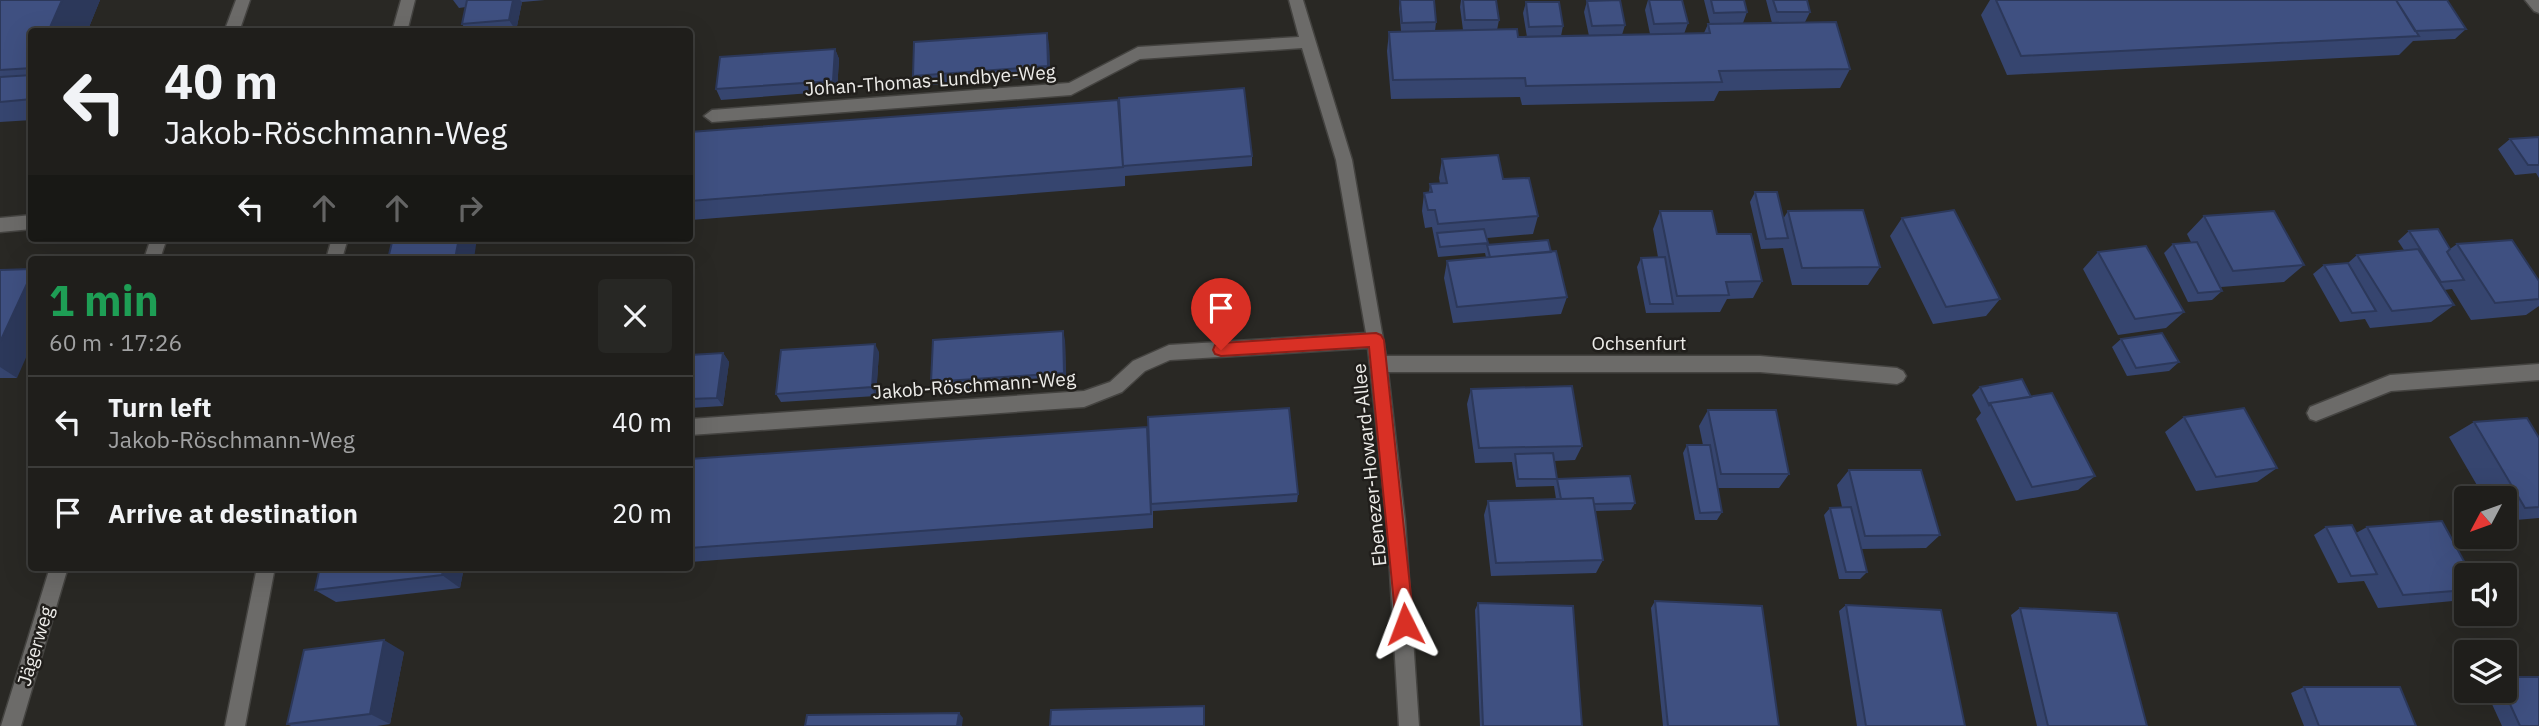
<!DOCTYPE html>
<meta charset="utf-8">
<style>
:root{--surface:#1f1e1b;--page:#272724;--text:#f1f3f6;--muted:#a1a2a3;--line:#3c3c3a}
body{margin:0;font-family:"IBM Plex Sans",sans-serif;background:var(--page);color:var(--text);height:100vh;display:flex;flex-direction:column;font-size:26px;white-space:nowrap}
*{box-sizing:border-box;margin:0}
p{font-size:23px;color:var(--muted)}
.icon{flex:none;width:38px;height:38px;fill:none;stroke:currentColor;stroke-width:2;stroke-linecap:round;stroke-linejoin:round}
.map{position:relative;flex:1;overflow:hidden}
.sheet{position:absolute;left:28px;top:256px;width:665px;height:315px;display:flex;flex-direction:column;background:var(--surface);border-radius:7px;box-shadow:0 7px 28px #0002,0 0 0 2px var(--line)}
.sheet>*{flex:none}
.top-card{position:absolute;left:28px;top:28px;width:665px;height:214px;border-radius:7px;box-shadow:0 7px 28px #0002,0 0 0 2px var(--line);background:#1f1e1b;color:var(--text);overflow:hidden}
.needle{width:46px;rotate:229deg}
.buttons{position:absolute;left:2454px;top:486px;display:grid;gap:14px}
.buttons a{display:grid;place-items:center;width:63px;height:63px;border-radius:7px;background:var(--surface);box-shadow:0 7px 28px #0002,0 0 0 2px var(--line);font-size:35px}
.pin{position:absolute;display:grid;place-items:center;width:60px;height:60px;color:#fff;margin:-72px -30px;border-radius:50% 50% 50% 0;rotate:-45deg;box-shadow:0 0 7px #0007}
.pin .icon{rotate:45deg}
.me{position:absolute;width:77px;margin:-38px;rotate:357deg;stroke-linejoin:round;filter:drop-shadow(0 0 5px #0008)}
.turn{display:flex;align-items:center;gap:24px;height:147px;padding:0 21px;font-size:32px}
.turn .icon{width:91px;height:91px;stroke-width:2.5}
.turn b{display:block;font-size:49px;line-height:60px}
.lanes{display:flex;align-items:center;height:66px;padding:0 21px;background:#0003;justify-content:center;gap:35px;direction:ltr}
.lanes .off{opacity:.35}
.round{display:grid;place-items:center;flex:none;width:74px;height:74px;border-radius:7px;background:var(--page)}
.head{display:flex;align-items:center;justify-content:space-between;height:119px;padding:0 21px}
h1{font-size:42px;font-weight:800;line-height:52px;color:#1e9e55}
ul{padding:0;list-style:none}
li{display:flex;align-items:center;gap:21px;height:91px;padding:0 21px;border-top:2px solid var(--line)}
li div{flex:1}
li b{display:block;font-size:26px}
li em{font-style:normal}
.map>svg:first-child{display:block}
.lines{fill:none;stroke-linecap:round;stroke-linejoin:round}
.minor-casing{stroke:#444340;stroke-width:3}
.minor{fill:#6c6b69;fill-rule:evenodd}
.wall{fill:#36456f}
.shaded-wall{fill:#2c385a}
.building{fill:#3f5081;stroke:#2c385a;stroke-width:2}
.route{fill:#d93025;stroke:#8d1f18;stroke-width:2}
.labels{text-anchor:middle;dominant-baseline:central;stroke-width:5;stroke-linejoin:round;paint-order:stroke}
.street-label{font-size:19px;fill:#edece9;stroke:#201e1b}
</style>
<div class="map">
<svg width="2539" height="726" viewBox="0 0 2539 726">
<rect width="100%" height="100%" fill="#292824"/>
<g class="lines">
<!-- minor casing -->
<g class="minor-casing">
<path id="minor" d="M236 0H250L239 32H224Z
M401 0H415L407 32H392Z
M1289 0H1303L1352 160 1386 356H1760L1897 368 1903 371 1906 376 1903 381 1897 384 1760 372H1388L1405 521 1419 726H1399L1387 521 1368 348 1170 360 1145 371 1122 392 1084 407 690 435V419L1084 391 1110 382 1133 361 1169 345 1366 333 1336 160 1302 48 1140 59 1071 95 712 122 704 116 712 110 1069 83 1138 47 1299 37Z
M2525 0H2539V13L2534 11Z
M32 215V229L0 232V218Z
M151 238H167L160 259H144Z
M332 238H348L342 259H326Z
M2539 364V380L2391 391 2316 421 2310 419 2307 413 2310 407 2390 375Z
M50 567H68L21 726H1Z
M257 567H275L245 726H225Z"/>
</g>
<!-- minor -->
<use href="#minor" class="minor"/>
</g>
<!-- wall -->
<path class="wall" d="M0 0H100L87 32H32V120L0 122Z
M453 0H545L522 2 516 31 506 32H467L462 24 466 7 459 8Z
M1400 0 1436 22 1435 31 1463 30 1460 7 1461 0H1496L1499 20 1497 30 1518 37H1527L1523 13 1526 2 1563 26 1561 36H1589L1584 12 1587 1 1625 25 1622 35 1650 34 1645 10 1648 0H1682L1688 23 1684 34 1704 33 1708 24H1710L1704 0H1744L1747 12 1743 23H1772L1766 0H1807L1810 12 1805 22 1850 69 1840 88 1719 91 1714 101 1522 105 1520 97 1391 99 1387 51 1389 32 1401 31 1399 8Z
M1990 0H2447L2466 29 2455 39 2413 41 2399 55 2007 75 1981 15Z
M1049 44 1050 76 916 86 913 76Z
M835 49 839 59 837 91 721 100 716 89Z
M690 132 1252 156V166L1125 176V186L691 220 690 218Z
M2539 137V178L2536 173 2515 175 2498 149 2510 139Z
M1442 159 1503 179 1538 216 1533 234 1487 238V245L1551 252 1567 297 1561 314 1453 323 1444 278 1447 261 1486 257 1485 253 1438 257 1432 227 1425 228 1422 211 1424 193 1429 192 1430 184H1440L1439 178Z
M1755 192 1783 219 1788 211 1880 267 1868 285H1792L1783 248 1761 249 1750 202Z
M1660 211 1717 234 1762 281 1753 298 1727 299 1720 312 1646 313 1637 267 1641 258 1658 257 1653 229Z
M2204 216 2304 265 2284 282 2221 287 2222 291 2212 300 2188 302 2164 253 2173 244 2191 242 2187 234Z
M1902 218 2000 299 1986 316 1933 324 1890 236Z
M2409 231 2450 249 2457 244 2539 281V306L2526 315 2471 320 2452 289 2444 290 2454 305 2431 322 2370 328 2365 319 2340 322 2313 274 2324 265 2348 263 2357 255 2404 250 2398 241Z
M2098 252 2184 312 2166 328 2118 335 2083 269Z
M0 270 17 378H0Z
M2121 339 2179 362 2169 371 2127 376 2112 347Z
M1065 340 1066 381 935 391 931 382Z
M879 352 876 396 781 402 776 394Z
M723 353 729 362 723 406 690 408V355Z
M1980 387 2031 397 2095 476 2078 490 2016 501 1976 419 1981 413 1972 395Z
M1471 389 1582 446 1575 460 1554 461 1557 479 1635 503 1631 510 1595 511 1603 560 1596 573 1491 576 1484 515 1488 501 1556 499 1554 486 1516 487 1512 462 1475 463 1467 404Z
M1708 410 1789 474 1779 488H1718L1722 512 1717 520H1695L1683 453 1687 445H1703L1699 426Z
M2184 417 2277 468 2257 482 2196 491 2165 432Z
M2474 422 2539 438V518L2504 521V499H2485L2449 437Z
M690 459 1298 494 1297 502 1153 511V528L690 562Z
M1849 470 1940 535 1926 548 1861 549 1867 572 1860 579H1839L1824 515 1830 508 1842 507 1837 485Z
M2326 527 2356 533 2367 527 2466 576V595L2453 601 2378 608 2364 581 2338 583 2314 535Z
M464 567 460 588 336 602 315 590Z
M1655 601 1779 726H1663L1651 608Z
M1478 603 1582 726H1480L1475 610Z
M1846 605 1965 726H1857L1839 611Z
M2020 608 2147 726H2037L2011 615Z
M404 652 390 724 377 726H291L287 724Z
M2304 687 2416 726H2304L2291 693Z
M2486 691H2504L2539 726H2502Z"/>
<!-- shaded-wall -->
<path class="shaded-wall" d="M62 0H100L87 32H48Z
M513 0H520L522 2 516 31 509 20Z
M1047 33 1049 44 1050 76 1048 66Z
M835 49 839 59 837 91 833 81Z
M459 238H477L474 259H455Z
M32 273V344L17 378 0 367V342Z
M1063 331 1065 340 1066 381 1064 373Z
M875 344 879 352 876 396 872 387Z
M723 353 729 362 723 406 717 398Z
M444 567H464L460 588 442 575Z
M384 640 404 652 390 724 370 714Z
M959 713 963 718 962 726H957Z"/>
<!-- building -->
<path class="building" d="M0 0H62L48 32H32V68L0 70Z
M467 0H513L509 20 462 24Z
M1400 0H1434L1436 22 1402 23Z
M1463 0H1496L1499 20H1465Z
M1620 0 1625 25 1592 26 1587 1Z
M1649 0H1682L1688 23 1654 24Z
M1711 0H1744L1747 12 1714 13Z
M1773 0H1807L1810 12H1777Z
M1996 0H2396L2419 36 2021 56Z
M2396 0H2447L2466 29 2415 31Z
M1526 2H1559L1563 26 1529 27Z
M1836 22 1850 69 1719 71 1722 82 1526 86 1525 78 1393 80 1389 32 1517 29 1518 37 1710 33 1708 24Z
M1047 33 1048 66 913 76 914 42Z
M835 49 833 81 716 89 720 57Z
M32 75V99L0 102V77Z
M1244 88 1252 156 1123 166 1119 98Z
M1118 100 1123 167 690 201V132Z
M2539 137V165H2528L2510 139Z
M1498 155 1503 179 1529 178 1538 216 1438 224 1435 210H1428L1424 193 1432 192 1430 184 1447 183 1442 159Z
M1755 192H1777L1788 238 1766 239Z
M1863 210 1880 267 1802 268 1788 211Z
M1954 210 2000 299 1946 307 1902 218Z
M1660 211H1712L1717 234H1751L1762 281 1726 282 1729 295 1677 296Z
M2274 211 2304 265 2233 271 2204 216Z
M1484 229 1488 243 1440 247 1437 233Z
M2438 229 2450 249 2447 252 2464 280 2441 282 2409 231Z
M393 238H459L455 259H388Z
M1548 240 1551 252 1490 257 1487 245Z
M2512 240 2539 281V299L2495 303 2457 244Z
M2197 242 2222 291 2198 293 2173 244Z
M2146 246 2184 312 2135 319 2098 252Z
M2418 249 2454 305 2392 311 2357 255Z
M1556 251 1567 297 1457 307 1447 261Z
M1665 257 1673 304H1650L1641 258Z
M2348 263 2376 311 2352 313 2324 265Z
M32 269V273L0 342V270Z
M1063 331 1064 373 931 382 933 340Z
M2162 333 2179 362 2136 368 2121 339Z
M875 344 872 387 776 394 781 350Z
M723 353 717 398 690 399V355Z
M2022 379 2031 397 1990 403 1989 405 1980 387Z
M1572 386 1582 446 1479 448 1471 389Z
M2052 393 2095 476 2032 487 1990 403Z
M1289 408 1298 494 1151 504 1148 417Z
M2244 408 2277 468 2216 477 2184 417Z
M1708 410H1776L1789 474H1721Z
M2527 418 2539 438V507L2525 508 2474 422Z
M1147 427 1151 514 690 548V459Z
M1687 445H1710L1722 512 1700 513Z
M1553 453 1557 479 1630 476 1635 503 1594 504 1593 498 1561 499 1557 479H1518L1515 454Z
M1849 470H1921L1940 535 1865 536Z
M1593 498 1603 560 1496 563 1488 501Z
M1851 507 1867 572H1846L1830 508Z
M2442 521 2472 576H2466V590L2403 595 2367 527Z
M2352 525 2377 574 2351 576 2326 527Z
M320 567H444L442 575 315 590Z
M1655 601 1762 606 1779 726H1668Z
M1478 603 1573 606 1582 726H1483Z
M1846 605 1941 610 1965 726H1866Z
M2020 608 2117 613 2147 726H2048Z
M384 640 370 714 287 724 304 650Z
M2504 677H2539V726H2520L2504 691Z
M2304 687H2400L2416 726H2319Z
M1204 706V726H1050L1051 710Z
M959 713 957 726H805L807 715Z"/>
<!-- route -->
<path class="route" d="M1376 333 1381 335 1384 340 1414 624 1411 630 1405 633 1399 630 1396 624 1369 347 1221 356 1215 354 1213 350 1215 345 1221 343Z"/>
<g class="labels">
<!-- street labels -->
<g class="street-label">
<text transform="translate(930 80) rotate(-4)">Johan-Thomas-Lundbye-Weg</text>
<text x="1639" y="343">Ochsenfurt</text>
<text transform="translate(974 385) rotate(-4)">Jakob-Röschmann-Weg</text>
<text transform="translate(1369 465) rotate(-96)">Ebenezer-Howard-Allee</text>
<text transform="translate(35 646) rotate(-73)">Jägerweg</text>
</g>
</g>
</svg>
<div class="buttons">
<a><svg class="needle" viewBox="-14 -14 28 28"><path d="M0-13l5 13h-10z" fill="#e53935"/><path d="M0 13l5-13h-10z" fill="#a1a2a3"/></svg></a>
<a><svg class="icon" aria-label="sound" viewBox="0 0 24 24"><path d="M4 9h4l5-4v14l-5-4H4zM17 9q2 3 0 6"/></svg></a>
<a><svg class="icon" aria-label="layers" viewBox="0 0 24 24"><path d="M12 4l9 5-9 5-9-5zM3 14l9 5 9-5"/></svg></a>
</div>
<div class="pin" style="left:1221px;top:350px;background:#d93025"><svg class="icon" aria-label="arrive" viewBox="0 0 24 24"><path d="M6 21V4h12l-3 4 3 4H6"/></svg></div>
<svg class="me" style="left:1405px;top:624px" viewBox="-20 -20 40 40"><path d="M0-17L14 15 0 8-14 15z" fill="#d93025" stroke="#fff" stroke-width="4"/></svg>
<div class="top-card">
<div class="turn"><svg class="icon" aria-label="left" viewBox="0 0 24 24"><path d="M17 20v-9H6M10 6l-5 5 5 5"/></svg><div><b>40 m</b>Jakob-Röschmann-Weg</div></div>
<div class="lanes"><svg class="icon" aria-label="left" viewBox="0 0 24 24"><path d="M17 20v-9H6M10 6l-5 5 5 5"/></svg><svg class="icon off" aria-label="ahead" viewBox="0 0 24 24"><path d="M12 20V5M6 11l6-6 6 6"/></svg><svg class="icon off" aria-label="ahead" viewBox="0 0 24 24"><path d="M12 20V5M6 11l6-6 6 6"/></svg><svg class="icon off" aria-label="right" viewBox="0 0 24 24"><path d="M7 20v-9h11M14 6l5 5-5 5"/></svg></div>
</div>
<section class="sheet">
<div class="head"><div><h1>1 min</h1><p>60 m · 17:26</p></div><a class="round"><svg class="icon" aria-label="close" viewBox="0 0 24 24"><path d="M6 6l12 12M18 6L6 18"/></svg></a></div>
<ul>
<li><svg class="icon" aria-label="left" viewBox="0 0 24 24"><path d="M17 20v-9H6M10 6l-5 5 5 5"/></svg><div><b>Turn left</b><p>Jakob-Röschmann-Weg</p></div><em>40 m</em></li>
<li><svg class="icon" aria-label="arrive" viewBox="0 0 24 24"><path d="M6 21V4h12l-3 4 3 4H6"/></svg><div><b>Arrive at destination</b></div><em>20 m</em></li>
</ul>
</section>
</div>
